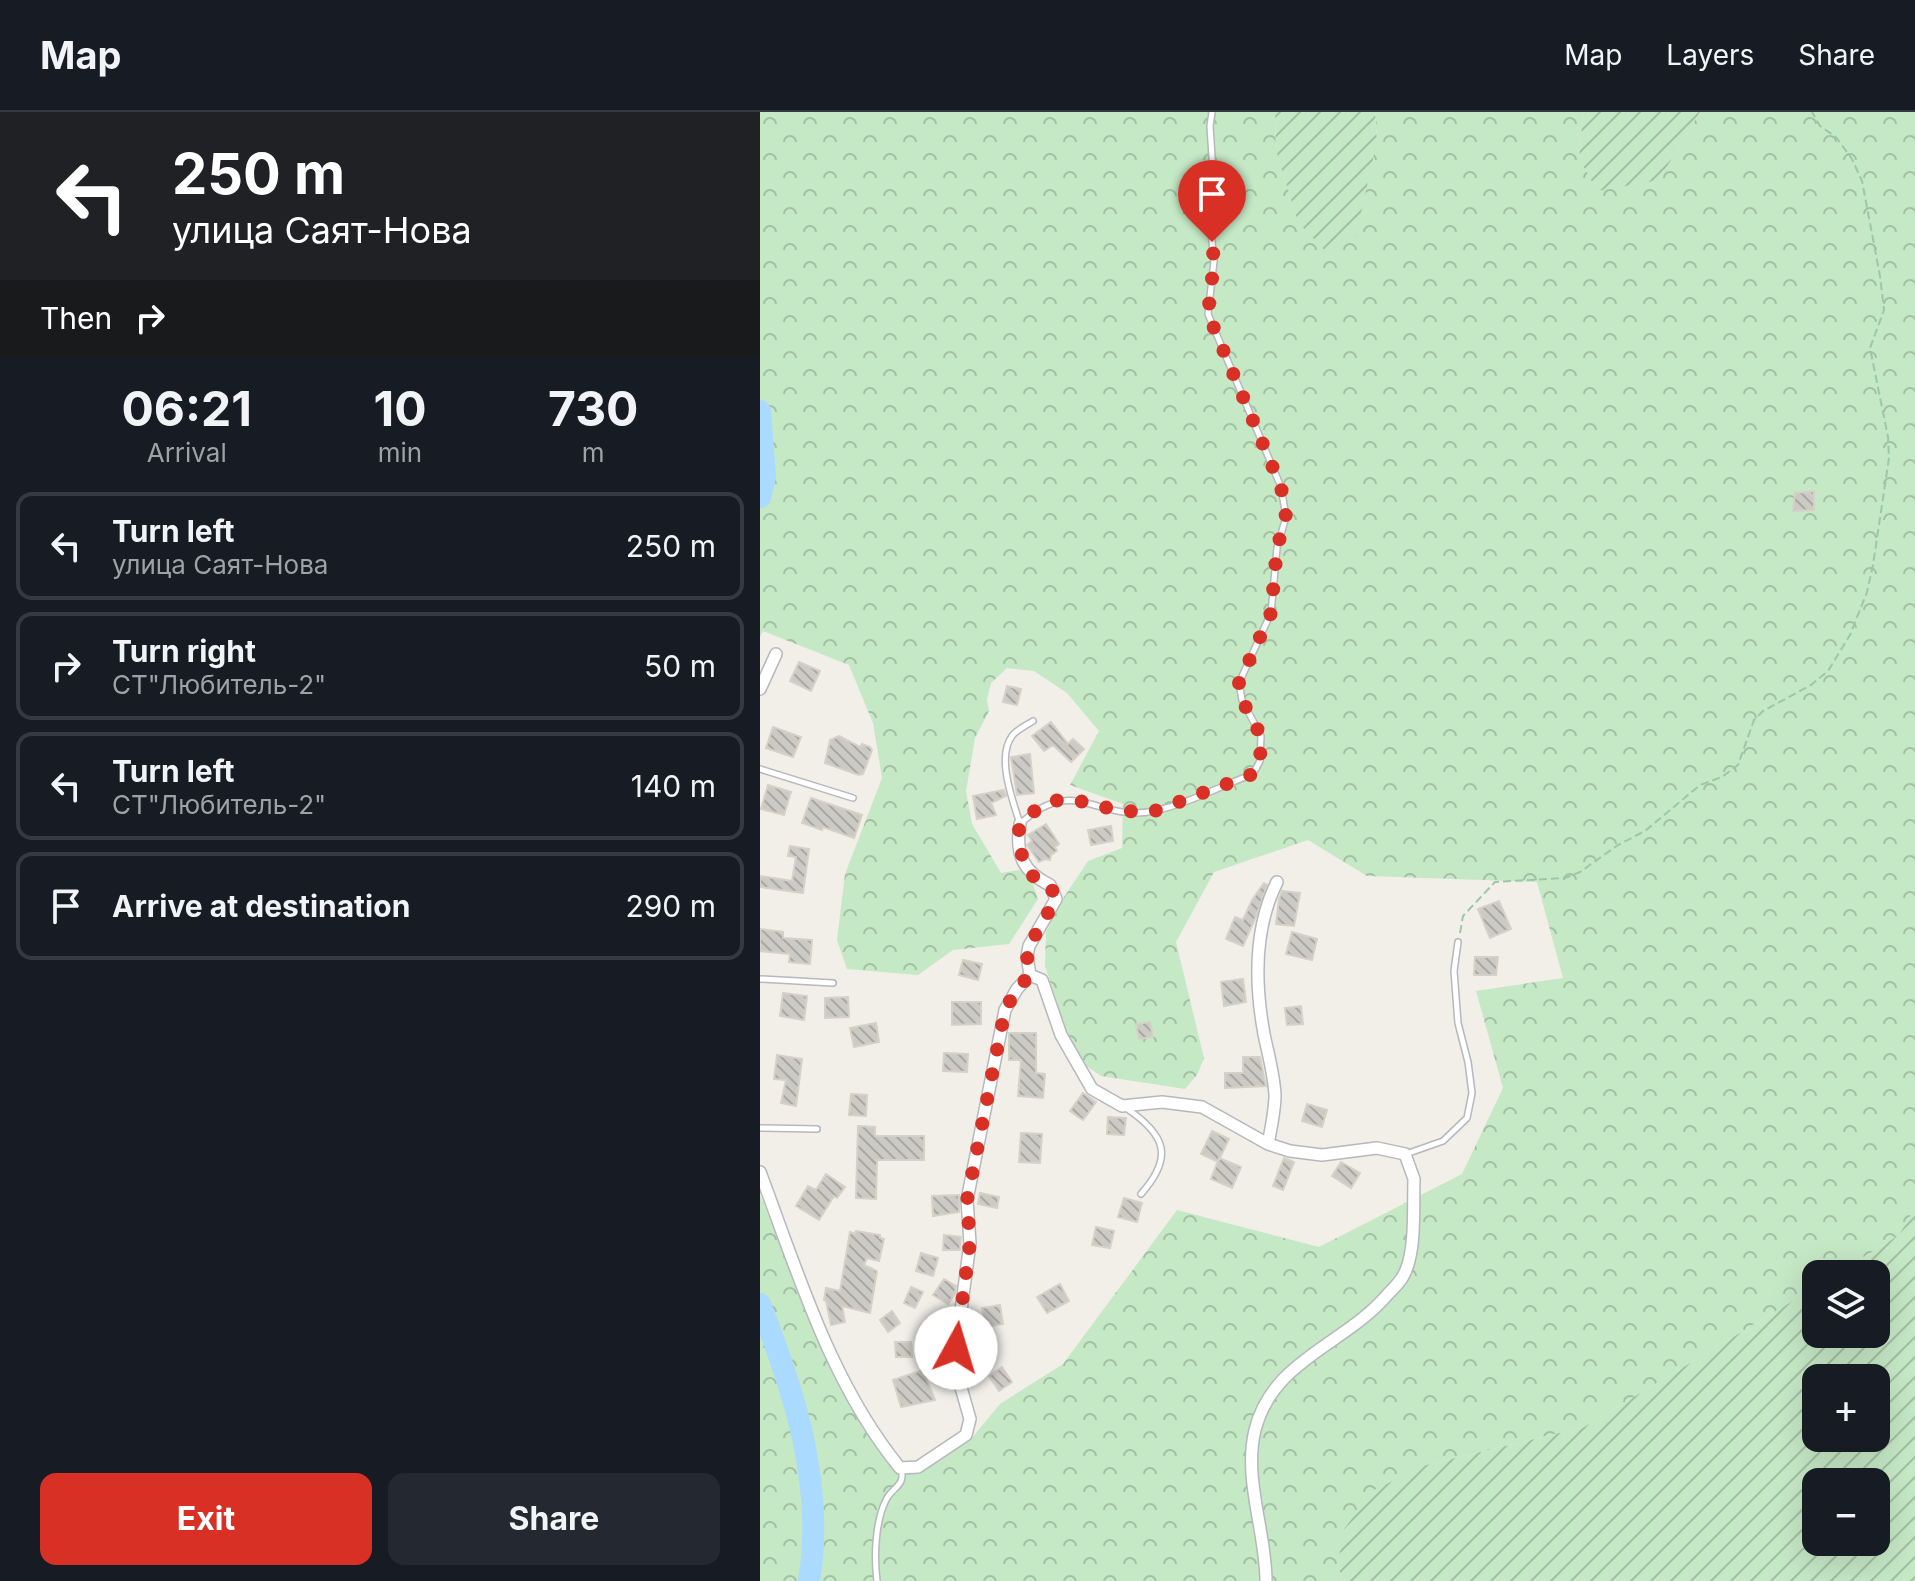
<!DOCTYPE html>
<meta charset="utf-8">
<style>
:root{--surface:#171b24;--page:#242831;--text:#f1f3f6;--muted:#9ea1a6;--line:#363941;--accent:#d93025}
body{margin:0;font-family:Inter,sans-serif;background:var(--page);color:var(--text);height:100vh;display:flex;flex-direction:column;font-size:30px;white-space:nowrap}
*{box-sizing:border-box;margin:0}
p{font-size:26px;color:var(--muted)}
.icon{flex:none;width:44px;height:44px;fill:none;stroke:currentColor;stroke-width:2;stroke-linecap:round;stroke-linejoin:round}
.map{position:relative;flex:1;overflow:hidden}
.panel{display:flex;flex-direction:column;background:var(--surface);width:760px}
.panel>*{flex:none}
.top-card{background:#202124;color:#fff;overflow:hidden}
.tools{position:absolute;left:1042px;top:1148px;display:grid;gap:16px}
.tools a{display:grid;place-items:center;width:88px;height:88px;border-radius:16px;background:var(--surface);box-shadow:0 8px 32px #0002;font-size:40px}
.pin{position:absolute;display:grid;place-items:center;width:68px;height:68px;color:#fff;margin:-82px -34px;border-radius:50% 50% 50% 0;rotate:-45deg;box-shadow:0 0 8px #0007}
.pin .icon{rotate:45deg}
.me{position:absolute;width:88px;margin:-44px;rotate:6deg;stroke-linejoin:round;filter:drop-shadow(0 0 6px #0008)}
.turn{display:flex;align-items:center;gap:28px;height:168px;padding:0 40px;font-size:36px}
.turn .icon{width:104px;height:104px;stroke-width:2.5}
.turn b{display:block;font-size:56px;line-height:68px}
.then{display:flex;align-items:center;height:76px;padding:0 40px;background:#0003;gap:16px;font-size:30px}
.eta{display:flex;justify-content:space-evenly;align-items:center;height:136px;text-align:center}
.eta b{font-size:48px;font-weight:700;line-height:56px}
.cta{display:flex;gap:16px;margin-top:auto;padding:16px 40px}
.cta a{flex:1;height:92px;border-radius:16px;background:var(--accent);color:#fff;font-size:32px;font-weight:700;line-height:92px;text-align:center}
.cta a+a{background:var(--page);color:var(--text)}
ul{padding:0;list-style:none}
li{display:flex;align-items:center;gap:24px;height:108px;margin:0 16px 12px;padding:0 24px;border:4px solid var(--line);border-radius:16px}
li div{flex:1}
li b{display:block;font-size:30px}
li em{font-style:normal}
header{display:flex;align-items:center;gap:48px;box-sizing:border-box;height:112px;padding:0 40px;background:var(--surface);border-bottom:2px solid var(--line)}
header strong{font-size:38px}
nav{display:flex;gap:44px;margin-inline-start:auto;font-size:28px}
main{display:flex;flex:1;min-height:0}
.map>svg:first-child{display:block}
.forest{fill:url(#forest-crowns)}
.garden{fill:url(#garden-furrows);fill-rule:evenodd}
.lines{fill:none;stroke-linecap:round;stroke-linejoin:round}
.river{stroke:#aadaff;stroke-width:22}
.building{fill:url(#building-back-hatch);stroke:#d6d1c6;stroke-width:2}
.service-casing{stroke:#b5b8bc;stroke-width:8}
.minor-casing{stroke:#b5b8bc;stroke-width:14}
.path{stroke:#9cc7a9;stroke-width:2;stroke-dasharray:8 4;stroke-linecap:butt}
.service{stroke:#fff;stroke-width:5}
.minor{stroke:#fff;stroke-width:11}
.route{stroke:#d93025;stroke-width:14;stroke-dasharray:0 25.2}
</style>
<header>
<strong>Map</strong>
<nav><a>Map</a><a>Layers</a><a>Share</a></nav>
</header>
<main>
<section class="panel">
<div class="top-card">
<div class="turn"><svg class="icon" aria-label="left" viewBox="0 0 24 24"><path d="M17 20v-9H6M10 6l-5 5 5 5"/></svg><div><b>250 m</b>улица Саят-Нова</div></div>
<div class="then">Then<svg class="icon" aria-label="right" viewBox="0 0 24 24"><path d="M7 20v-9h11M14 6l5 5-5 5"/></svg></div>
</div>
<div class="eta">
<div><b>06:21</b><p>Arrival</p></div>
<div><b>10</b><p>min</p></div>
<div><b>730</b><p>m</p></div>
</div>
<ul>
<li><svg class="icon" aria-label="left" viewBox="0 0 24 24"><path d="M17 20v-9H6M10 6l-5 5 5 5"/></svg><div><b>Turn left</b><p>улица Саят-Нова</p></div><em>250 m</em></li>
<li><svg class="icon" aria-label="right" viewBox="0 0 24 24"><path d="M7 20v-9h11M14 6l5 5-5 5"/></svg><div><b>Turn right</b><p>СТ&quot;Любитель-2&quot;</p></div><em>50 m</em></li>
<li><svg class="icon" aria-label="left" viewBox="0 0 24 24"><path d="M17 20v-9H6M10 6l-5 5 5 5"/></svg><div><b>Turn left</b><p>СТ&quot;Любитель-2&quot;</p></div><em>140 m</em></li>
<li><svg class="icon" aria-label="arrive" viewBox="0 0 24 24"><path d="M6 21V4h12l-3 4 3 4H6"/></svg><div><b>Arrive at destination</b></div><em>290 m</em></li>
</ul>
<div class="cta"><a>Exit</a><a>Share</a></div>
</section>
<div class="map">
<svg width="1155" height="1469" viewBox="0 0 1155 1469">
<defs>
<pattern id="forest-crowns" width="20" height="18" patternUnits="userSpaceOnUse" patternTransform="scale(2)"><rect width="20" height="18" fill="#c5e8c5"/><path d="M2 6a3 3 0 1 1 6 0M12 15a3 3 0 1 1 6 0" fill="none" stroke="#a3c0a4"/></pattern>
<pattern id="garden-furrows" width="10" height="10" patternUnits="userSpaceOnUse" patternTransform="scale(2)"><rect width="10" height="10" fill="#c5e8c5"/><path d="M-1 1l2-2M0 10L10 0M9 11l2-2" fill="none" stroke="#a3c0a4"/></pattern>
<pattern id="building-back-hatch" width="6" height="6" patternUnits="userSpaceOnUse" patternTransform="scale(2)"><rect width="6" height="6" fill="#cccac5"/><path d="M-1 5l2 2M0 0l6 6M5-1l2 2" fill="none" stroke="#a9a8a4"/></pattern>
</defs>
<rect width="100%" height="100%" fill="#f1efe8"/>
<!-- forest -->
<path class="forest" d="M0 0H515L516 38 617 29 615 0H823L819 46 899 68 940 0H1155V1096L1139 1123 1077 1162H1056V1175L824 1315 666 1353 578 1451 582 1469H0V1083L81 1276 135 1356H163L211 1327 240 1292 303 1252 417 1098 559 1135 702 1062 743 976 716 879 803 866 777 770 607 764 548 728 454 760 416 830 444 946 437 963 425 977 341 964 322 951 306 918 285 854 286 820 300 791 328 749 362 736 363 692 310 673 339 619 307 581 274 559 247 556 231 571 227 587 229 599 215 626 206 679 212 712 241 761 260 758 272 770 278 787 249 832 193 838 158 863 87 857 77 828 85 762 122 666 113 611 89 553 3 519 0 525Z"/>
<!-- garden -->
<path class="garden" d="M515 0H615L617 29 596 123 567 141 538 110 516 38Z
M823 0H940L899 68 837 79 819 46Z
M1155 1096V1469H582L578 1451 584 1417 614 1378 666 1353 824 1315 1056 1175V1222H1116V1162H1077L1139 1123ZM1116 1266V1326H1056V1266ZM1116 1370V1430H1056V1370Z"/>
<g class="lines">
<!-- river -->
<path class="river" d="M0 299 5 365 0 385
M0 1192C34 1279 65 1374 49 1469"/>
</g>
<!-- building -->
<path class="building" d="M1054 379V398L1033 399 1035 381Z
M39 550 60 559 51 579 30 569Z
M247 574 261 577 257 593 243 590Z
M291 610 308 632 313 627 324 637 311 650 293 633 284 639 272 624Z
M13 615 41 625 33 645 6 636Z
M79 624 100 635 102 632 110 635 112 638 103 662 99 663 65 651 70 628Z
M270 642 274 681 257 683 251 645Z
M8 673 31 680 24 703 1 697Z
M244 678 246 684 231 691 236 703 217 707 213 684Z
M51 686 102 703 94 726 63 715 62 718 42 711Z
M286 712 299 732 295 735 297 739 291 743 290 748 285 747 279 750 267 733 272 729 268 723Z
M351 714 353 729 331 733 328 718Z
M30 734 49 737 43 781 0 775V764L32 769 36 745 28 744Z
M504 771 507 773 495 807 483 834 466 827 475 805 483 808 492 788Z
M522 779 540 781 534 814 516 812 519 787Z
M739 789 751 817 730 826 718 797Z
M0 817 23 820V826L52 828 50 852 29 850 30 842 0 839Z
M532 820 557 827 552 848 526 842Z
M715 845H738L736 863H714Z
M203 848 222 852 218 868 199 863Z
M483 867 486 890 464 894 461 870Z
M23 881 47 884 44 908 20 904Z
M88 885 89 905 65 906V886Z
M192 890H221V912L192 913Z
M541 894 543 912 527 913 525 896Z
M390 910 393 925 379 927 376 912Z
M116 911 119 930 94 935 90 916Z
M249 921H276V961L285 962 283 986 258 984 261 948H249Z
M184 941 208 942 207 960 183 959Z
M17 943 42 947 36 994 21 991 26 968 14 967Z
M483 945H500L506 974 465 976V961H483Z
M323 981 336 990 323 1008 310 999Z
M91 982 107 983 106 1004 89 1003Z
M547 992 567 998 562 1015 542 1009Z
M348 1005 366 1006 364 1023 347 1022Z
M98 1014 115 1015V1024H164V1048H117L116 1087 96 1086Z
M452 1019 469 1027 458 1050 441 1042Z
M261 1021 282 1022 280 1051 259 1050Z
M459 1046 481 1055 472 1076 451 1067Z
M524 1046 534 1050 523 1078 513 1074Z
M581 1050 600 1061 591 1076 572 1064Z
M66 1062 85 1075 77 1086 74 1084 59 1108 36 1094 48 1074 56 1078Z
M220 1081 239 1085 237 1096 218 1092Z
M199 1083V1100L173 1104 172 1084Z
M364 1086 382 1091 377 1110 358 1105Z
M336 1115 354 1119 350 1136 332 1133Z
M96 1119 120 1123V1126L124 1127 119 1149 107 1146 104 1153 117 1159 110 1201 82 1194 85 1210 71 1213 66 1189 64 1188 66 1176 80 1179 90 1120 95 1122Z
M184 1123 201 1125 200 1138H183Z
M161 1141 178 1146 173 1164 156 1159Z
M184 1167 196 1174 195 1182 188 1192 173 1183Z
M300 1172 309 1189 287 1201 277 1185Z
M151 1175 163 1180 155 1196 144 1191Z
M240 1193 243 1212 225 1215 222 1196Z
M132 1199 140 1211 128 1220 120 1208Z
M135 1230H151L152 1245H136Z
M242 1255 252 1270 239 1279 229 1264Z
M163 1258 175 1288 141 1295 133 1268Z"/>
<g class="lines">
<!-- service casing -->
<g class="service-casing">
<path id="service" d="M273 609C267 613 256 618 252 624 236 646 253 689 260 712 314 661 338 711 394 699 427 692 461 674 493 662L500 649 501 624 482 588 479 571 511 501 517 436 526 405 521 375 448 202 454 149 450 111 453 61 450 14 452 0
M0 657 93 686
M0 867 73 871
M366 996C406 1023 414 1045 381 1082
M0 1016 57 1017
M646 1042 683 1029 707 1006 712 981 708 950 698 911 694 859 698 830
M117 1469C114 1445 115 1410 126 1388 132 1375 146 1374 141 1357"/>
</g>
<!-- minor casing -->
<g class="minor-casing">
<path id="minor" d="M0 577 16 542
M260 712C255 742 263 760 290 773L296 787 269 834 267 844 270 863
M270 863 282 868 301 923 332 977 362 994 402 990 442 995 508 1032 530 1039 562 1043 617 1036 645 1042 654 1067C653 1093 656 1134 646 1158 643 1167 635 1175 628 1182 585 1233 513 1247 495 1318 483 1367 506 1420 506 1469
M508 1032C511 1016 515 999 515 983 514 962 508 942 504 922 495 873 494 816 517 770
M0 1060C38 1161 71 1272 140 1356L158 1355 206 1323 210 1307 200 1272 196 1236 210 1131 207 1088 245 898 257 877 270 863"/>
</g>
<!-- path -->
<path class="path" d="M700 821 703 804 735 770 805 766 820 760 858 733 885 719 940 673 962 665 978 653 994 608 1003 599 1051 573 1068 559 1090 523 1107 480 1113 453 1129 346 1128 325 1110 236 1124 198 1120 164 1102 69 1092 47 1076 25 1060 14 1052 0"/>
<!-- service -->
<use href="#service" class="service"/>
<!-- minor -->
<use href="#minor" class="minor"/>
</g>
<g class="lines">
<!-- route -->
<path class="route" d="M196 1236 210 1131 207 1088 245 898 257 877 270 863 267 844 269 834 296 787 290 773 271 763 264 753 258 724 260 712 273 700 293 689 311 687 360 699 392 700 493 662 500 649 501 624 482 588 479 571 511 501 517 436 526 405 521 375 448 202 454 149 452 130"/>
</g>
</svg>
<div class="tools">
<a><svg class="icon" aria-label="layers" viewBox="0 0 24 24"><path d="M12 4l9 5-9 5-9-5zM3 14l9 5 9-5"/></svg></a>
<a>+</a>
<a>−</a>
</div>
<div class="pin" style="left:452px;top:130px;background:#d93025"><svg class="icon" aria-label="arrive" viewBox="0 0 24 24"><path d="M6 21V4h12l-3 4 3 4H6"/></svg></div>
<svg class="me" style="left:196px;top:1236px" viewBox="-20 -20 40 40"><circle r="19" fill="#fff"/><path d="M0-13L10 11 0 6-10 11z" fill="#d93025"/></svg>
</div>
</main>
